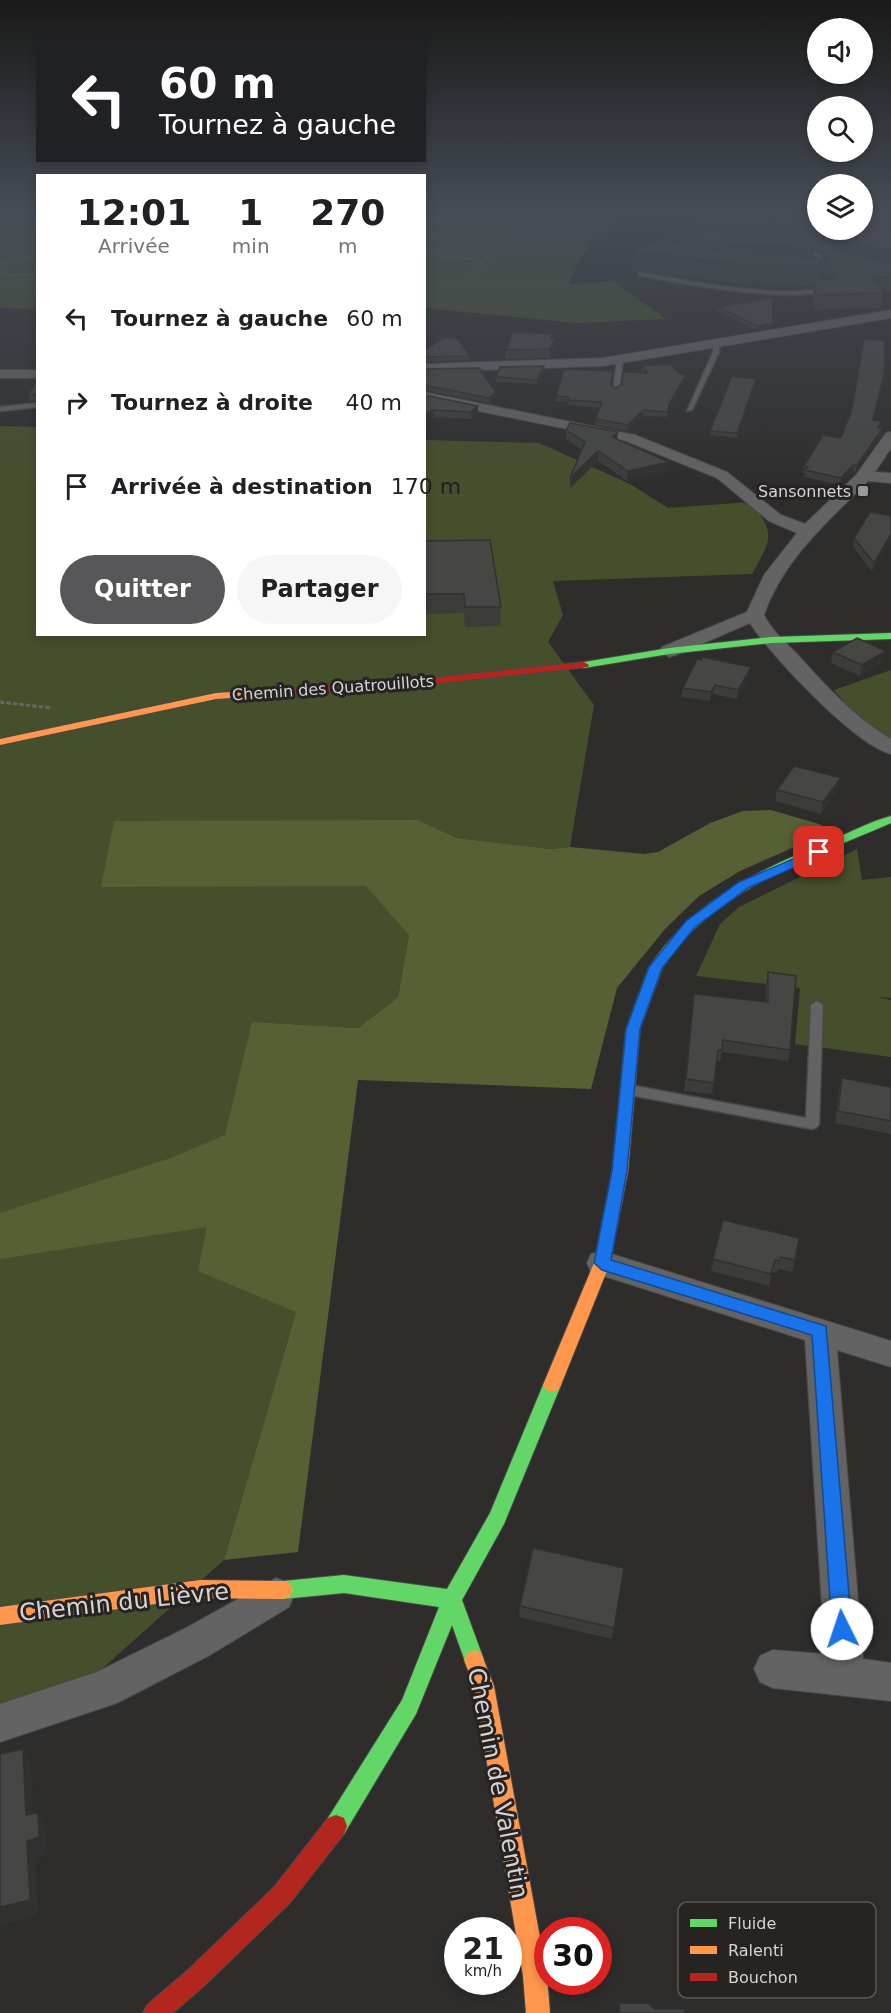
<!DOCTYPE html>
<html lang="fr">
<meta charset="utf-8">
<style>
:root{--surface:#fff;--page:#f6f6f6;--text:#202124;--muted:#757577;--accent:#575759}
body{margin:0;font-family:"DejaVu Sans",sans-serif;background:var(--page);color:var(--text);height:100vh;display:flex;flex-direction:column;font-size:22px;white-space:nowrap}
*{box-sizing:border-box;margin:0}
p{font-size:20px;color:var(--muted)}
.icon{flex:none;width:33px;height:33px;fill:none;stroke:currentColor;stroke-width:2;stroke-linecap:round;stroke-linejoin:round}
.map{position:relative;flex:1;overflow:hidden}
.drawer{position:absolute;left:36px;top:174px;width:390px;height:462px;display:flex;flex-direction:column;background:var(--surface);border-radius:0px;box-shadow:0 3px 9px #0003}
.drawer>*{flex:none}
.hud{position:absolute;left:36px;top:36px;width:390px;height:126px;border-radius:0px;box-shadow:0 3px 9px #0003;background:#202124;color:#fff;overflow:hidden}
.controls{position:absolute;left:807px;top:18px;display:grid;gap:12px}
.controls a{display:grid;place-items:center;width:66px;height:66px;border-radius:50%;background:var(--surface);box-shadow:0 3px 9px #0003;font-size:30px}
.speed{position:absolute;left:444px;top:1917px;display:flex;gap:12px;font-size:30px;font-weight:700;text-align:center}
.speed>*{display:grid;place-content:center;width:78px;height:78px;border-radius:50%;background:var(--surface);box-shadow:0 3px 9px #0003;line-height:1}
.speed small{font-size:15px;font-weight:400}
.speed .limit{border:9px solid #d22;background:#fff;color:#111}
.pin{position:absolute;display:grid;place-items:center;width:51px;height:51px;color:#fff;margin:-26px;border-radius:12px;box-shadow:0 3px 9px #0006}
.me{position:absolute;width:66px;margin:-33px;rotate:356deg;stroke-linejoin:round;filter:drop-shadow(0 0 4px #0008)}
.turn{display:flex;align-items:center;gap:21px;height:126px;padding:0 24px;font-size:27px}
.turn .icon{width:78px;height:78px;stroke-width:2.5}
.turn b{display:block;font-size:42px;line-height:51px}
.eta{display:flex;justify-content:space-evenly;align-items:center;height:102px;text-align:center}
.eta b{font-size:36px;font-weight:700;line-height:42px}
.action{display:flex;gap:12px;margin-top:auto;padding:12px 24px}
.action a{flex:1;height:69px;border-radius:36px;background:var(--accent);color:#fff;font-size:24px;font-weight:700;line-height:69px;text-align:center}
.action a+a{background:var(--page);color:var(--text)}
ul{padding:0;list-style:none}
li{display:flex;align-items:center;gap:18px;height:84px;padding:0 24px}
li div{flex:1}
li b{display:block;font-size:22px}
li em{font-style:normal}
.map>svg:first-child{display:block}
.green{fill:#464f2b}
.forest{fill:#566034}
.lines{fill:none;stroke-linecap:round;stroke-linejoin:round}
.lane-casing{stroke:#494847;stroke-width:3}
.street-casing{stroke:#494847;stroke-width:2}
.fast-casing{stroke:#494847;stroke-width:2}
.slow-casing{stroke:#494847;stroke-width:2}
.jam-casing{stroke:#494847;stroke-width:2}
.path-far1{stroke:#676666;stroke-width:1.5;stroke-dasharray:3 1.5;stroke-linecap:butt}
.path{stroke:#676666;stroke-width:3;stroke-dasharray:4.5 2;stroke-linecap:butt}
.lane{fill:#646364;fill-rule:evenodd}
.street{fill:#646364;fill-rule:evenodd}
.fast{fill:#63d668;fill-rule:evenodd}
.slow{fill:#ff974d;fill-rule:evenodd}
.jam{fill:#b3261e;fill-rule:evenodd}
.wall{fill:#3c3c3a;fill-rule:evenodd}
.shaded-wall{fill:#313130}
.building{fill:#464644;stroke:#313130;stroke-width:1.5}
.route{fill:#1a73e8;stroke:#114b97;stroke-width:1.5}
.poi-dot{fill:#9b9a99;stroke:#262322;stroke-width:2}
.labels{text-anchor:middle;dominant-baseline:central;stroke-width:6;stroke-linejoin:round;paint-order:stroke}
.far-poi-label{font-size:16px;fill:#d6d4d3;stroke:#262322;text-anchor:end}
.far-street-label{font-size:16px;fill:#d6d4d3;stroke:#262322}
.near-street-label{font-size:24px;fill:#d6d4d3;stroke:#262322}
.key{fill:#262322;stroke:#5b5857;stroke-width:1.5}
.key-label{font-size:16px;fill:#d6d4d3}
</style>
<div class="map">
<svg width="891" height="2013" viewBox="0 0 891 2013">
<rect width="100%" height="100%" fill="#2e2d2c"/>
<!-- green -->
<path class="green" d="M0 209H37V309L0 308Z
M425 209H635C603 233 581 244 570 284L613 281 666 319 576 323 425 308Z
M0 426 37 427 38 634H424L425 440 539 443 630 484 668 508 750 502C777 534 771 539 752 574L553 581 563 615 548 642 594 705 570 847 551 849 457 838 418 820 409 935 398 997 358 1028 252 1022 296 1312 224 1560 39 1725 0 1732Z
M891 670V743L858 718 834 690Z
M857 849 862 880 891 877V998L877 997 891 1000V1057L795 1044 800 988 696 976 720 924 739 907Z"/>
<!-- forest -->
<path class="forest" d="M771 810 819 824 831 831 740 871 699 896 665 929 617 988 591 1089 358 1080 298 1552 224 1560 296 1312 198 1271 207 1227 0 1259V1213L171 1158 225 1135 252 1022 358 1028 398 997 409 935 366 886 101 887 114 821 418 820 457 838 551 849 570 847 644 854 658 852 710 823 743 811Z"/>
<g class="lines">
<!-- lane casing -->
<g class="lane-casing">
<path id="lane" d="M0 214 38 216V219L0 218Z
M640 272C689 281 781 300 827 287L830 289C801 305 674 283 638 275Z
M714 341 719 342V352L692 410 687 411 713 352Z
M620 358 623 360 619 390 616 392 613 390 617 360Z
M38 403V407L0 411V407Z
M817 1001 823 1005 819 1124 817 1127 812 1129 630 1095 625 1093 624 1090 625 1087 630 1085 806 1118 811 1005Z"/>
</g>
<!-- street casing -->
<g class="street-casing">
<path id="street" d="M807 209H818V213L786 224 808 251 891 268V276L800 256 774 222Z
M891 310V318L603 366 424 372V364L603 358Z
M0 370H38V378H0Z
M424 392 635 435 727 472 781 515 805 524 856 475 886 433 891 432V448L875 472 891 473V483L868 481C827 523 784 558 764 615 772 631 785 642 797 654 826 686 854 717 891 739V754C855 745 771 656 750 623L676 655 669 657 660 651 662 647 747 612 764 575 797 533 769 521 717 478 626 441 424 400Z
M602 1251 891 1341V1367L837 1350 863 1659 891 1663V1701L773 1688 760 1682 754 1669 760 1656 773 1650 825 1654 805 1340 591 1272 587 1263 591 1254Z
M276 1578 289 1583 294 1595 289 1607 210 1655 117 1703 0 1742V1704L97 1672 184 1629Z"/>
</g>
<!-- fast casing -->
<g class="fast-casing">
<path id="fast" d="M891 633V639L772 643 669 654 584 668 579 665 584 662 669 648 772 637Z
M891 816V823C817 855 737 882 681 942 673 951 666 962 660 972H650L648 969C693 900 758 870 832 840 851 832 871 821 891 816Z
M552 1378 558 1380 561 1385 504 1524 462 1600 484 1660 481 1667 474 1670 467 1667 452 1625 416 1714 344 1834 336 1837 328 1834 325 1826 328 1818 402 1700 439 1607 344 1593 283 1599 276 1597 273 1590 276 1583 283 1581 344 1575 447 1589 490 1513 543 1385 546 1380Z"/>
</g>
<!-- slow casing -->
<g class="slow-casing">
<path id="slow" d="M282 689 287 692 286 694 216 699 0 745V739L216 693Z
M655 965 662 969 640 1029 628 1171 610 1263 561 1385 558 1390 552 1392 546 1390 543 1385 594 1263 612 1171 626 1029 648 969Z
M200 1580 283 1581 290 1583 293 1590 290 1597 283 1599 200 1598 0 1625V1607Z
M474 1650 481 1653 494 1686 547 1976 550 2013H526L523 1976 474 1686 464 1660 467 1653Z"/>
</g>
<!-- jam casing -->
<g class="jam-casing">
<path id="jam" d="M584 662 589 665 588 667 412 686 282 695 277 692 282 689 412 680Z
M336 1815 344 1818 347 1826 344 1834 290 1903 205 1985 173 2013H143L147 2005 189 1969 274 1887 328 1818Z"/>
</g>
<!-- path-far1 -->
<path class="path-far1" d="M492 209 612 217
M542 209 605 214 604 210
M453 210 604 220
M437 212 599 223
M447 216 596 226
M437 219 591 230
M512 228 586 234
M424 232 447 209
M509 232 586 237
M427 236 570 247
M0 254 38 247
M424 255 484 260
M0 264 38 255
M0 271 8 275 38 274
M472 275 515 224"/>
<!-- path -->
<path class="path" d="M0 702 52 708"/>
<!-- lane -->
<use href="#lane" class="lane"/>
<!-- street -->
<use href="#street" class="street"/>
<!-- fast -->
<use href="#fast" class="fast"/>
<!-- slow -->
<use href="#slow" class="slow"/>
<!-- jam -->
<use href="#jam" class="jam"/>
</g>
<!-- wall -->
<path class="wall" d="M699 209H763L780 218 779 221 790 225 792 212 891 209V292H884L881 308 814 310 813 295 814 286 732 283 632 270 634 251 667 240 668 233 684 227 685 218 702 213ZM794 231 801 239H793ZM815 250 821 251 820 262 814 257ZM823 271 827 279H822Z
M718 307 773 323 772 328 757 330 717 311Z
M553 334 552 338 555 339V347L550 358 505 359 506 350Z
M424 351 470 356V360L424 362Z
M642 366 686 380 668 409 667 417 643 416 628 431 595 425 596 419 600 408 568 405V402L555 401 556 396 611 384 615 388 642 373Z
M424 369 496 392V397L489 403 424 390Z
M544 370 537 384 496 382V377Z
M38 378V401H29L28 395Z
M756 379 755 383 737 438 710 435V431Z
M424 395 478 406V413L471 419 434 417 424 422Z
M874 420 880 428 882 435 856 471H853L840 485 804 477 805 473H802L804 466 841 438Z
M566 430 617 439 668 471 627 481 598 461 570 488V478L582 450 566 439Z
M891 516 872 572 853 546 854 538Z
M424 541 501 607 500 626 465 627 464 613 424 614Z
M833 652 883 662 860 676 831 663Z
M701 660 749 676 737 699 713 694 710 701 681 697 683 688Z
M841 778 838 789 821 814 775 801 777 790Z
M768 972 790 1050 788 1061 722 1052 720 1061H716L712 1094 684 1091 694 994 766 1002V983Z
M842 1078 891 1087V1134L835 1123 839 1090Z
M723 1220 795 1260 792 1272 778 1269 777 1273 772 1272 769 1286 711 1271Z
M624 1568 612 1639 519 1617 520 1606Z"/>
<!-- shaded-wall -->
<path class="shaded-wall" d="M773 323 772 328 757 330V326Z
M555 339V347L550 358V349Z
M544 366V370L537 384V380Z
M686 375V380L668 409 669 404Z
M756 379 755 383 737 438V433Z
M496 392V397L489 403V398Z
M478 406V413L471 419V412Z
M434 410V417L424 422V414Z
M643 410V416L628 431V425Z
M883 428 882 435 856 471 857 465Z
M618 432 617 441 612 437Z
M598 451V461L570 488V478Z
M669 462 668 471 627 481 628 471Z
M854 464 853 471 840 485 841 478Z
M891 534V540L872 572 874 563Z
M886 651 883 662 860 676 862 665Z
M751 667 749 676 737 699 738 690Z
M715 685 713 694 710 701 711 692Z
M841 778 838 789 821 814 823 802Z
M23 1749 31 1766 34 1832 26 1815Z
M38 1813 46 1830 47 1854 35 1858 38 1915 0 1925V1907Z"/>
<!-- building -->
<path class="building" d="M725 209H763L776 213 780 218 732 212Z
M798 209H818V230H862V209H891V251L811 235 792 212Z
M714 210 758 220 786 221 794 231 741 227 685 218Z
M689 226 741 236 802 239 815 249 727 244 668 233Z
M663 239 727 252 816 257 824 267 734 264 634 251Z
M822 248 891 263V277L873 278 885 290H881L884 293 816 295 815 280 835 278Z
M773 297V323L757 326 718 307Z
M513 332 553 334 551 338 555 339 550 349 506 350Z
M444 337 457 338 470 356 424 357V351Z
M864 339 885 341 884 374 873 420 881 421 878 428H883L857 465 854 464 841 478 805 470 808 467 804 466 823 435 841 438 852 409Z
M670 364 680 374 686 375 669 404 668 412 643 410 628 425 596 419 602 402 568 400 569 397 556 396 564 369 613 371 611 384 615 388 622 385 623 372 648 373 642 366Z
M544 366 537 380 496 377 500 367Z
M479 368 496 392 489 398 424 385V369Z
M732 376 756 379 737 433 710 431Z
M38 378V395H28Z
M424 395 478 406 471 412 434 410 424 414Z
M570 423 618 432 612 437 669 462 628 471 598 451 570 478 585 442 566 430Z
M870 512 891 516V534L874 563 854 538Z
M490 540 501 607H465L464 594H424V541Z
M857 638 886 651 862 665 833 652Z
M702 657 751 667 738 690 715 685 711 692 683 688 697 659 701 660Z
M794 766 841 778 823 802 777 790Z
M768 972 796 976 790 1050 723 1040 722 1050H718L714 1083 686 1079 694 994 768 1002Z
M842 1078 891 1087V1121L838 1111Z
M723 1220 799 1238 795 1260 781 1257 779 1261 775 1260 771 1274 713 1259Z
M533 1548 624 1568 614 1628 520 1606Z
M23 1749 26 1815 38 1813 39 1837 27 1841 30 1900 0 1907V1754Z
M619 2003H648L654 2009H684L685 2013H620Z"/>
<!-- sky -->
<linearGradient id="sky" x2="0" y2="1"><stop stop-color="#191918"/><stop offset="0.43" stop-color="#464c56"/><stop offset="1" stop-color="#464c56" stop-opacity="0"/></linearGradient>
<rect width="891" height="491" fill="url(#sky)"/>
<!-- route -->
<path class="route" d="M819 848 825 852 824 854 748 888 695 927 662 968 640 1029 627 1171 611 1260 826 1326 852 1629 849 1636 842 1639 835 1636 832 1629 812 1335 602 1270 594 1263 612 1171 626 1029 649 967 686 921 739 882Z"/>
<!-- markers -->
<rect class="poi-dot" x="857" y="485" width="12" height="12" rx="3"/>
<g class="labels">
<!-- far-poi labels -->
<g class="far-poi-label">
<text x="851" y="491">Sansonnets</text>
</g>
<!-- far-street labels -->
<g class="far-street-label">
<text transform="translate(333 688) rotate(-4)">Chemin des Quatrouillots</text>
</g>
<!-- near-street labels -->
<g class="near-street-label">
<text transform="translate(124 1602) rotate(-6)">Chemin du Lièvre</text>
<text transform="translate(498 1783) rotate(79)">Chemin de Valentin</text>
</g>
</g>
<!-- legend -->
<rect x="678" y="1902" width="198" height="96" rx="9" class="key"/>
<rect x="690" y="1919" width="27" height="8" fill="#63d668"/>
<rect x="690" y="1946" width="27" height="8" fill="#ff974d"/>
<rect x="690" y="1973" width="27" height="8" fill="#b3261e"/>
<g class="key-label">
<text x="728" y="1929">Fluide</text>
<text x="728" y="1956">Ralenti</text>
<text x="728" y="1983">Bouchon</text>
</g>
</svg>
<div class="controls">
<a><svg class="icon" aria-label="sound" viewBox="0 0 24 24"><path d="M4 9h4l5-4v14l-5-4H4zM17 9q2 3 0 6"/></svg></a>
<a><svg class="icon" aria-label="search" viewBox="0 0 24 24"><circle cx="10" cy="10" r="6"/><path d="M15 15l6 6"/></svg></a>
<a><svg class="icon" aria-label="layers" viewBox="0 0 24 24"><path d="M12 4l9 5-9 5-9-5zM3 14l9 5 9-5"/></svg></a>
</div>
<div class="speed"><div>21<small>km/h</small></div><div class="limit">30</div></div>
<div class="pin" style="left:819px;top:852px;background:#d93025"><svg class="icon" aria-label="arrive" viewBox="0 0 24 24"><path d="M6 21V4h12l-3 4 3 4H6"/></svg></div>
<svg class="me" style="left:842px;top:1629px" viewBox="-20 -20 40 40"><circle r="19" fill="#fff"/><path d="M0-13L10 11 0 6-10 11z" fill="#1a73e8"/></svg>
<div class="hud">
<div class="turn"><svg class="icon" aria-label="left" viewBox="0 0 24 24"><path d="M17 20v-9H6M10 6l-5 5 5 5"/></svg><div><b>60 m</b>Tournez à gauche</div></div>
</div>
<section class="drawer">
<div class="eta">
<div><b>12:01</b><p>Arrivée</p></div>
<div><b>1</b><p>min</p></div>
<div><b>270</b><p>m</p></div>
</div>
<ul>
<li><svg class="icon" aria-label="left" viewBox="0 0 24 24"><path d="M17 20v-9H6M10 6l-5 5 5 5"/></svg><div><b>Tournez à gauche</b></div><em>60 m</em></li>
<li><svg class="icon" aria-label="right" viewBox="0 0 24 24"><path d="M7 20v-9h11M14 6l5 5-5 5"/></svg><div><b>Tournez à droite</b></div><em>40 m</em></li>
<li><svg class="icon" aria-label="arrive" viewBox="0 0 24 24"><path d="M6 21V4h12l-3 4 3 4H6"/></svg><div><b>Arrivée à destination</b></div><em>170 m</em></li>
</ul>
<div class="action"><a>Quitter</a><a>Partager</a></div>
</section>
</div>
